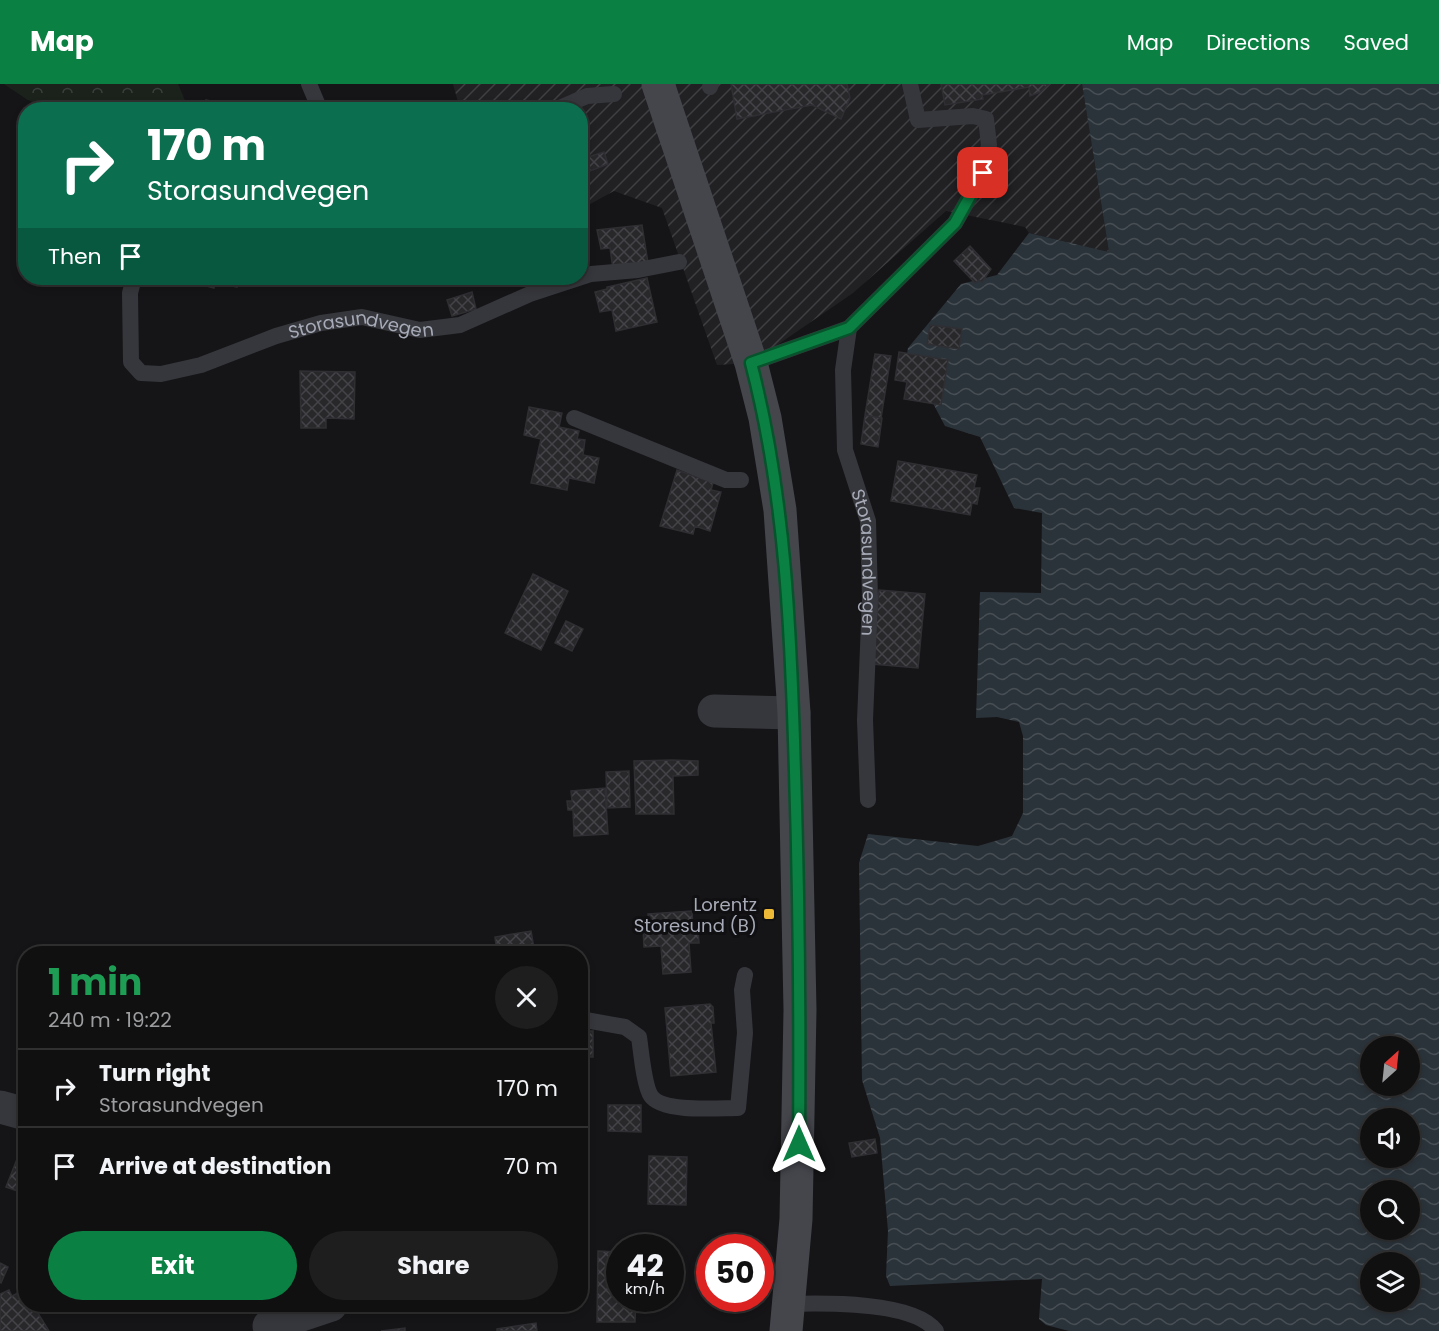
<!DOCTYPE html>
<meta charset="utf-8">
<style>
:root{--surface:#101011;--page:#1e1e1f;--text:#f1f3f6;--muted:#9c9d9f;--line:#303031;--accent:#0b8043}
body{margin:0;font-family:Poppins,sans-serif;background:var(--page);color:var(--text);height:100vh;display:flex;flex-direction:column;font-size:22px;white-space:nowrap}
*{box-sizing:border-box;margin:0}
p{font-size:20px;color:var(--muted)}
.icon{flex:none;width:33px;height:33px;fill:none;stroke:currentColor;stroke-width:2;stroke-linecap:round;stroke-linejoin:round}
.map{position:relative;flex:1;overflow:hidden}
.panel{position:absolute;left:18px;top:862px;width:570px;height:366px;display:flex;flex-direction:column;background:var(--surface);border-radius:24px;box-shadow:0 3px 9px #0003,0 0 0 2px var(--line)}
.panel>*{flex:none}
.top-card{position:absolute;left:18px;top:18px;width:570px;height:183px;border-radius:24px;box-shadow:0 3px 9px #0003,0 0 0 2px var(--line);background:#0b6e4f;color:#fff;overflow:hidden}
.needle{width:39px;rotate:27deg}
.fabs{position:absolute;left:1360px;top:952px;display:grid;gap:12px}
.fabs a{display:grid;place-items:center;width:60px;height:60px;border-radius:50%;background:var(--surface);box-shadow:0 3px 9px #0003,0 0 0 2px var(--line);font-size:30px}
.speed{position:absolute;left:606px;top:1150px;display:flex;gap:12px;font-size:30px;font-weight:700;text-align:center}
.speed>*{display:grid;place-content:center;width:78px;height:78px;border-radius:50%;background:var(--surface);box-shadow:0 3px 9px #0003,0 0 0 2px var(--line);line-height:1}
.speed small{font-size:15px;font-weight:400}
.speed .limit{border:9px solid #d22;background:#fff;color:#111}
.pin{position:absolute;display:grid;place-items:center;width:51px;height:51px;color:#fff;margin:-26px;border-radius:12px;box-shadow:0 3px 9px #0006}
.me{position:absolute;width:66px;margin:-33px;rotate:0deg;stroke-linejoin:round;filter:drop-shadow(0 0 4px #0008)}
.turn{display:flex;align-items:center;gap:21px;height:126px;padding:0 30px;font-size:27px}
.turn .icon{width:78px;height:78px;stroke-width:2.5}
.turn b{display:block;font-size:42px;line-height:51px}
.then{display:flex;align-items:center;height:57px;padding:0 30px;background:#0003;gap:12px;font-size:22px}
.round{display:grid;place-items:center;flex:none;width:63px;height:63px;border-radius:32px;background:var(--page)}
.overview{display:flex;align-items:center;justify-content:space-between;height:102px;padding:0 30px}
h1{font-size:36px;font-weight:700;line-height:45px;color:#1e9e55}
.primary-button{display:flex;gap:12px;margin-top:auto;padding:12px 30px}
.primary-button a{flex:1;height:69px;border-radius:36px;background:var(--accent);color:#fff;font-size:24px;font-weight:700;line-height:69px;text-align:center}
.primary-button a+a{background:var(--page);color:var(--text)}
ul{padding:0;list-style:none}
li{display:flex;align-items:center;gap:18px;height:78px;padding:0 30px;border-top:2px solid var(--line)}
li div{flex:1}
li b{display:block;font-size:22px}
li em{font-style:normal}
header{display:flex;align-items:center;gap:36px;box-sizing:border-box;height:84px;padding:0 30px;background:var(--accent);color:#fff}
header strong{font-size:28px}
nav{display:flex;gap:33px;margin-inline-start:auto;font-size:21px}
.map>svg:first-child{display:block}
.industrial{fill:url(#industrial-furrows)}
.forest{fill:url(#forest-crowns)}
.water{fill:url(#water-waves);fill-rule:evenodd}
.building{fill:url(#building-cross-hatch);stroke:#2f2f33;stroke-width:1.5}
.lines{fill:none;stroke-linecap:round;stroke-linejoin:round}
.lane{stroke:#36373c;stroke-width:16}
.street{stroke:#36373c;stroke-width:33}
.secondary{stroke:#44464c;stroke-width:33}
.route-casing{stroke:#07532c;stroke-width:15}
.route{stroke:#0b8043;stroke-width:10}
.poi-dot{fill:#eeb936;stroke:#101012;stroke-width:2}
.labels{text-anchor:middle;dominant-baseline:central;stroke-width:6;stroke-linejoin:round;paint-order:stroke}
.street-label{font-size:18px;fill:#a7abb7;stroke:#101012}
.poi-label{font-size:18px;fill:#a7abb7;stroke:#101012;text-anchor:end}
</style>
<header>
<strong>Map</strong>
<nav><a>Map</a><a>Directions</a><a>Saved</a></nav>
</header>
<div class="map">
<svg width="1439" height="1247" viewBox="0 0 1439 1247">
<defs>
<pattern id="industrial-furrows" width="10" height="10" patternUnits="userSpaceOnUse" patternTransform="scale(1.5)"><rect width="10" height="10" fill="#212124"/><path d="M-1 1l2-2M0 10L10 0M9 11l2-2" fill="none" stroke="#3e3f42"/></pattern>
<pattern id="forest-crowns" width="20" height="18" patternUnits="userSpaceOnUse" patternTransform="scale(1.5)"><rect width="20" height="18" fill="#1b221c"/><path d="M2 6a3 3 0 1 1 6 0M12 15a3 3 0 1 1 6 0" fill="none" stroke="#393f3b"/></pattern>
<pattern id="water-waves" width="16" height="10" patternUnits="userSpaceOnUse" patternTransform="scale(1.5)"><rect width="16" height="10" fill="#2b333a"/><path d="M0 5q4-4 8 0t8 0" fill="none" stroke="#474e54"/></pattern>
<pattern id="building-cross-hatch" width="8" height="8" patternUnits="userSpaceOnUse" patternTransform="scale(1.5)"><rect width="8" height="8" fill="#28282b"/><path d="M0 0l8 8M0 8l8-8" fill="none" stroke="#444448"/></pattern>
</defs>
<rect width="100%" height="100%" fill="#151517"/>
<!-- industrial -->
<path class="industrial" d="M453 0H1082L1109 168 1029 149 1025 143 946 127 853 209 751 279 717 281 662 124 614 107 581 125 580 26 460 25Z"/>
<!-- forest -->
<path class="forest" d="M4 0H178L186 19 182 26 49 25 28 16Z"/>
<!-- water -->
<path class="water" d="M1082 0H1439V1247H1069L1046 1241 1039 1235 1042 1195 890 1202 886 1192 888 1147 880 1054 862 996 859 779 868 750 978 762 1012 752 1023 729V652L1019 638 997 633 976 634 980 508 1041 509 1042 429 1014 424 980 353 945 342 907 270 908 264 961 200 997 191 1029 149 1109 168ZM1371 963H1410V1002H1371ZM1371 1035H1410V1074H1371ZM1371 1107H1410V1146H1371ZM1371 1179H1410V1218H1371Z"/>
<!-- building -->
<path class="building" d="M731 0H847L850 14 841 35 812 21 737 35Z
M941 0H1049L1040 8 1030 12 1029 3 982 11 983 15 945 21Z
M206 16 242 23V26H204Z
M604 68 608 80 590 87 585 74Z
M642 141 648 179 613 185 610 164 601 165 597 146Z
M970 162 991 185 982 198 979 196 975 199 954 177Z
M192 194H240L237 203 215 198 214 204 191 198Z
M647 194 657 238 616 247 612 226 600 228 595 208 607 205V203Z
M472 208 476 225 452 232 447 216Z
M930 241 962 245 959 265 927 260Z
M899 268 948 276 941 321 904 315 907 298 895 296Z
M875 270 891 272 881 334 865 331Z
M300 287 355 288 354 335 326 334V344H301Z
M529 323 562 329 559 343 579 347 577 355 585 356 583 371 599 374 594 399 569 394 567 406 531 399 541 355 524 351Z
M865 331 882 334 878 363 861 360Z
M898 377 977 391 974 404H980L977 420 972 419 970 431 891 417Z
M677 386 708 397 713 399 711 406 721 408 710 447 695 442 693 450 660 442Z
M533 490 568 507 541 566 505 549Z
M879 506 925 510 918 584 872 580Z
M566 537 583 545 572 567 555 559Z
M672 676 698 677V691L673 692 674 730H636L634 677Z
M629 687 630 723 607 724 606 688Z
M605 704 608 750 574 752 573 726H568L567 717H572L571 707Z
M692 827 693 846H698L699 859H689L691 888 663 890 661 862 644 863 643 844H649L648 830Z
M531 847 535 870H497L495 853Z
M710 920 713 923 714 939H711L716 988 671 992 665 924Z
M580 947H593V973H580Z
M608 1021H641V1048L608 1047Z
M875 1055 877 1069 852 1073 849 1059Z
M19 1070 26 1073V1110L6 1103Z
M649 1072 687 1073 686 1121 648 1120Z
M598 1167 620 1168V1215H636L635 1238H597Z
M0 1179 8 1183 1 1199 0 1198Z
M26 1205V1221H33L49 1247H0V1210L9 1206 12 1212Z
M510 1221H546V1225L510 1226Z
M536 1239 537 1247H497V1245Z
M405 1244V1247H381Z"/>
<g class="lines">
<!-- lane -->
<g class="lane">
<path d="M309 0 320 26"/>
<path d="M710 3 711 0"/>
<path d="M555 26 587 12 614 10"/>
<path id="s1" d="M134 194 130 209 131 278 141 289 161 290 201 281 276 252 321 239 362 233 420 246 460 241 530 210 591 190 638 186 679 178"/>
<path id="s2" d="M849 244 843 286 845 366 868 437 870 515 865 636 868 716"/>
<path d="M751 279 849 244 955 139 983 89 989 61 986 35 973 32 918 36 910 0"/>
<path d="M574 334 726 396H741"/>
<path d="M580 935 625 943 639 953C641 966 644 1002 651 1012 663 1029 718 1024 738 1024L745 949 742 906 745 891"/>
<path d="M788 1220C823 1219 914 1217 936 1247"/>
</g>
<!-- street -->
<path class="street" d="M714 627 794 629
M0 1023 26 1030
M269 1242 331 1221"/>
<!-- secondary -->
<path class="secondary" d="M658 0 751 279 765 334 780 426 794 629 800 926 796 1135 786 1247"/>
</g>
<g class="lines">
<!-- route casing -->
<g class="route-casing">
<path id="route" d="M799 1060C800 936 799 812 795 688 791 551 786 413 751 279L849 244 955 139 983 89"/>
</g>
<!-- route -->
<use href="#route" class="route"/>
</g>
<!-- markers -->
<rect class="poi-dot" x="763" y="824" width="12" height="12" rx="3"/>
<g class="labels">
<!-- street labels -->
<g class="street-label">
<text stroke="none"><textPath href="#s1" startOffset="328">Storasundvegen</textPath></text>
<text stroke="none"><textPath href="#s2" startOffset="238">Storasundvegen</textPath></text>
</g>
<!-- poi labels -->
<g class="poi-label">
<text x="757" y="820">Lorentz<tspan x="757" dy="21">Storesund (B)</tspan></text>
</g>
</g>
</svg>
<div class="fabs">
<a><svg class="needle" viewBox="-14 -14 28 28"><path d="M0-13l5 13h-10z" fill="#e53935"/><path d="M0 13l5-13h-10z" fill="#9c9d9f"/></svg></a>
<a><svg class="icon" aria-label="sound" viewBox="0 0 24 24"><path d="M4 9h4l5-4v14l-5-4H4zM17 9q2 3 0 6"/></svg></a>
<a><svg class="icon" aria-label="search" viewBox="0 0 24 24"><circle cx="10" cy="10" r="6"/><path d="M15 15l6 6"/></svg></a>
<a><svg class="icon" aria-label="layers" viewBox="0 0 24 24"><path d="M12 4l9 5-9 5-9-5zM3 14l9 5 9-5"/></svg></a>
</div>
<div class="speed"><div>42<small>km/h</small></div><div class="limit">50</div></div>
<div class="pin" style="left:983px;top:89px;background:#d93025"><svg class="icon" aria-label="arrive" viewBox="0 0 24 24"><path d="M6 21V4h12l-3 4 3 4H6"/></svg></div>
<svg class="me" style="left:799px;top:1060px" viewBox="-20 -20 40 40"><path d="M0-17L14 15 0 8-14 15z" fill="#0b8043" stroke="#fff" stroke-width="4"/></svg>
<div class="top-card">
<div class="turn"><svg class="icon" aria-label="right" viewBox="0 0 24 24"><path d="M7 20v-9h11M14 6l5 5-5 5"/></svg><div><b>170 m</b>Storasundvegen</div></div>
<div class="then">Then<svg class="icon" aria-label="arrive" viewBox="0 0 24 24"><path d="M6 21V4h12l-3 4 3 4H6"/></svg></div>
</div>
<section class="panel">
<div class="overview"><div><h1>1 min</h1><p>240 m · 19:22</p></div><a class="round"><svg class="icon" aria-label="close" viewBox="0 0 24 24"><path d="M6 6l12 12M18 6L6 18"/></svg></a></div>
<ul>
<li><svg class="icon" aria-label="right" viewBox="0 0 24 24"><path d="M7 20v-9h11M14 6l5 5-5 5"/></svg><div><b>Turn right</b><p>Storasundvegen</p></div><em>170 m</em></li>
<li><svg class="icon" aria-label="arrive" viewBox="0 0 24 24"><path d="M6 21V4h12l-3 4 3 4H6"/></svg><div><b>Arrive at destination</b></div><em>70 m</em></li>
</ul>
<div class="primary-button"><a>Exit</a><a>Share</a></div>
</section>
</div>
